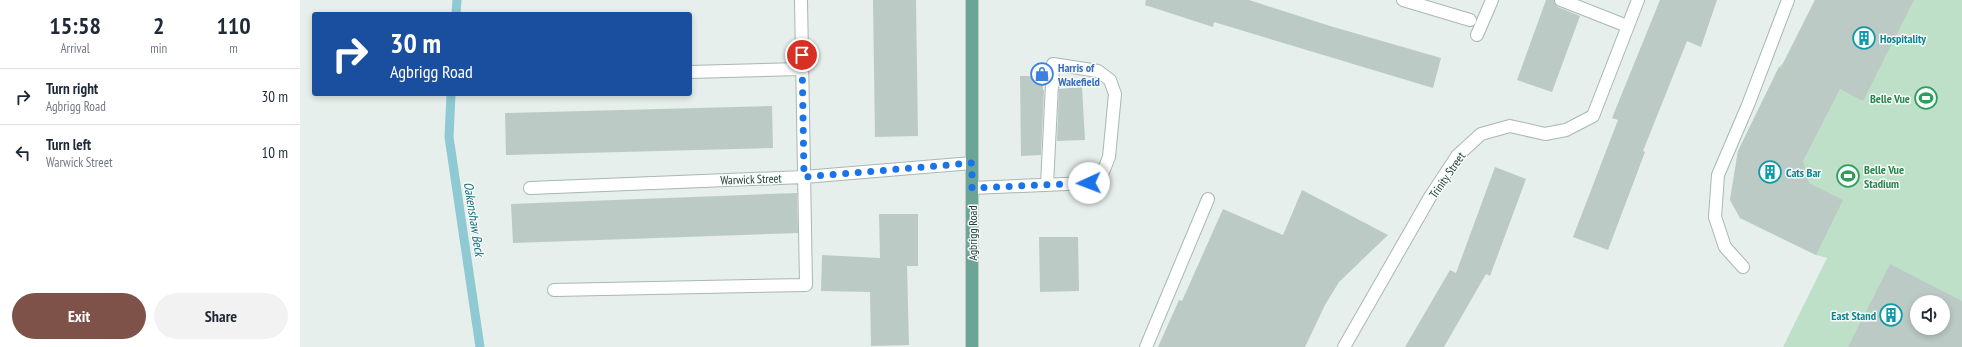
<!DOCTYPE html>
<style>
:root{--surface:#fff;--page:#f2f2f3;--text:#1f2937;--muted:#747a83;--line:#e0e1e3;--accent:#7f5249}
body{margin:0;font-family:"PT Sans Narrow",sans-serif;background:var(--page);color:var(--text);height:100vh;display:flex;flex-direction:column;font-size:15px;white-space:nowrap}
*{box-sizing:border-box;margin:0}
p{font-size:13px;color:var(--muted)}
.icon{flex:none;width:22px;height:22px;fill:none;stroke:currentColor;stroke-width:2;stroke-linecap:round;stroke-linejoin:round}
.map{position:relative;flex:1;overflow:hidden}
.side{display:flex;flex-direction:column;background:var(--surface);width:300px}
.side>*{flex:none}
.guide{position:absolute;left:12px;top:12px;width:380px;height:84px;border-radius:4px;box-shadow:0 2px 6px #0003;background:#1a4fa0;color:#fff;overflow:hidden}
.fabs{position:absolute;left:1610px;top:295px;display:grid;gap:8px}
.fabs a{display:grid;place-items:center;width:40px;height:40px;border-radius:50%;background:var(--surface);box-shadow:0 2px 6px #0003;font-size:20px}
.pin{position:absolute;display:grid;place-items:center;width:34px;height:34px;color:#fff;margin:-17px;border:2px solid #fff;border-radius:50%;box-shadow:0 1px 4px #0007}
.me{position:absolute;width:44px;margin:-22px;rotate:268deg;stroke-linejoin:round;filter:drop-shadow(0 0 3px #0008)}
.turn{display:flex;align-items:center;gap:14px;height:84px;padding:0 12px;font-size:18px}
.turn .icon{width:52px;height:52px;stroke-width:2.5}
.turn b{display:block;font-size:28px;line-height:34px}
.eta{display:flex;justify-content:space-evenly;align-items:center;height:68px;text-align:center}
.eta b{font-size:24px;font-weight:700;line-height:28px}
.primary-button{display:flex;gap:8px;margin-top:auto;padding:8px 12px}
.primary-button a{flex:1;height:46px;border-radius:24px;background:var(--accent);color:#fff;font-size:16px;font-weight:700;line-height:46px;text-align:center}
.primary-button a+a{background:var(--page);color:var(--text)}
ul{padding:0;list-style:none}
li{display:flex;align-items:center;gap:12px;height:56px;padding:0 12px;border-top:1px solid var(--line)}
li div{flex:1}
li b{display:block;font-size:15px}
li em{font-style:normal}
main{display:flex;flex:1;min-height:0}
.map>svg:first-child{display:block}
.green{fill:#bfe0c8;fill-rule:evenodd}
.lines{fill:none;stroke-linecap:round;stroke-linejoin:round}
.stream{stroke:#8ec9d4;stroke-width:9}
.building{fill:#bbcac4;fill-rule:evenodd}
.minor-casing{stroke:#a8b8b2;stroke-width:14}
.major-casing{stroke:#c2cac8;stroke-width:14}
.minor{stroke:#fff;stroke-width:12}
.major{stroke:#6aa596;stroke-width:12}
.route{stroke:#1a73e8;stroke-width:7;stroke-dasharray:0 12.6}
.labels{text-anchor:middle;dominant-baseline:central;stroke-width:3;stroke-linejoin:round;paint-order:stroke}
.culture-label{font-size:12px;font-weight:bold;fill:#0d838f;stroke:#f7fbf9;text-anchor:start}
.shop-label{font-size:12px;font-weight:bold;fill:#366cbe;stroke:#f7fbf9;text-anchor:start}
.leisure-label{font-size:12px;font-weight:bold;fill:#27864d;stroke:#f7fbf9;text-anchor:end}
.street-label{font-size:12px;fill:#24423a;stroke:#f7fbf9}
.water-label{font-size:13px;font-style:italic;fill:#1c6f80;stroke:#f7fbf9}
</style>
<main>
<section class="side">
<div class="eta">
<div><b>15:58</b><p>Arrival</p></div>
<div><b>2</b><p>min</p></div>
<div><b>110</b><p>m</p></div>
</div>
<ul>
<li><svg class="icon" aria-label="right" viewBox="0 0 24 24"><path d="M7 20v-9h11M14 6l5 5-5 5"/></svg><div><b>Turn right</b><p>Agbrigg Road</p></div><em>30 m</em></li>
<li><svg class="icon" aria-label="left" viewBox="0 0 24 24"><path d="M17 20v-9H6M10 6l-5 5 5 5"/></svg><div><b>Turn left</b><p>Warwick Street</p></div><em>10 m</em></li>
</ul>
<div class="primary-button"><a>Exit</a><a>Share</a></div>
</section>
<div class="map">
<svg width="1662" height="347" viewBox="0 0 1662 347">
<rect width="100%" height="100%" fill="#e6efeb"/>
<!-- green -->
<path class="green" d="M1515 0H1662V347H1483L1527 258 1516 255 1440 218 1430 200 1438 151 1479 67 1483 63ZM1617 302H1643V328H1617Z"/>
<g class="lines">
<!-- stream -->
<path class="stream" d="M156 14 157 0
M151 94 149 137 180 347"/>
</g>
<!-- building -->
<path class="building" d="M573 0H616L618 136 575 137Z
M846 0H949L1030 26 1141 58 1133 88 914 22 913 27 845 5Z
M1246 0H1254L1258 7 1280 16 1252 92 1217 80Z
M1360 0H1417L1401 47 1387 41 1343 151 1345 152 1308 250 1273 237 1318 120 1312 118Z
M1515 0H1614L1563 101 1540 89 1503 161 1509 183 1543 200 1516 255 1440 218 1430 200 1438 151 1479 67 1481 68Z
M720 76H742L743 90H744L741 155 721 156Z
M782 87 785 140 757 141 759 89Z
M472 106 473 148 206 155 205 113Z
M1195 167 1226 179 1190 276 1186 274 1144 347H1105L1150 270 1156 273Z
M1002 190 1088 235 1039 282 1025 305 1005 347H858L879 300 882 301 923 209 983 235Z
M497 193 498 233 213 243 211 204Z
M579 214H618V266H607L609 345 571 346 570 292 521 291 522 255 580 258Z
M739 237H778L779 291 740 292Z
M1590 264 1662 301V347H1548ZM1617 302H1643V328H1617Z"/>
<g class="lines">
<!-- minor casing -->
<g class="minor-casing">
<path id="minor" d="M1103 0 1170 20
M1261 0 1327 26
M1177 35 1192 0
M390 72 502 69
M230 188 504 177 672 163
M672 188 789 183 803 172 809 157 815 94 810 80 798 71 753 64 747 185
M1443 267 1425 247 1415 217 1418 175 1448 105 1488 0
M254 290 506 285 501 0
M846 347 908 199
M1044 347 1130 197 1157 156 1181 134 1210 126 1245 134 1266 130 1293 116 1338 0"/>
</g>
<!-- major casing -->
<g class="major-casing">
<path id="major" d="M672 0V347"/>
</g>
<!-- minor -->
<use href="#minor" class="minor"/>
<!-- major -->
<use href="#major" class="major"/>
</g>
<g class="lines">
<!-- route -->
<path class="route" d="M502 55 504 177 672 163V188L789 183"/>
</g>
<!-- icons -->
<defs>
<g id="building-ring" transform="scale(1.15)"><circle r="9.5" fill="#f7fbf9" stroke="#0f9aa8" stroke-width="1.5"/><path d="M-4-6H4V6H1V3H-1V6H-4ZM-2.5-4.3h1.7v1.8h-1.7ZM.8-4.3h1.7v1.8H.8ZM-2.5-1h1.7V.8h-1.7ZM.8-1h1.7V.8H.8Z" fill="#0f9aa8"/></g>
<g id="shop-ring" transform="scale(1.15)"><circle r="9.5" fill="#f7fbf9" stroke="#3f7fe0" stroke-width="1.5"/><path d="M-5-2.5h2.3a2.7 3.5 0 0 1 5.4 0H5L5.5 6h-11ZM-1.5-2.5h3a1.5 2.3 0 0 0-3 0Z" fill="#3f7fe0"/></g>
<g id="stadium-ring" transform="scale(1.15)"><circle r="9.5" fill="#f7fbf9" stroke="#2e9e5b" stroke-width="1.5"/><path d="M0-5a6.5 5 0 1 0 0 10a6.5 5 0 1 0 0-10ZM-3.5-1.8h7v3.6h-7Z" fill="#2e9e5b"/></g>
</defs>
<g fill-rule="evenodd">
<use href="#building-ring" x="1564" y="38"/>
<use href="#shop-ring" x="742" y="74"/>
<use href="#stadium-ring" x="1626" y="98"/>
<use href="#building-ring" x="1470" y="172"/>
<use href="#stadium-ring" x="1548" y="176"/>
<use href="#building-ring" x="1591" y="315"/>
</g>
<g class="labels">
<!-- culture labels -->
<g class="culture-label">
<text x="1580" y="38">Hospitality</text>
<text x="1486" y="172">Cats Bar</text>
<text x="1576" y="315" text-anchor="end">East Stand</text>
</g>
<!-- shop labels -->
<g class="shop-label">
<text x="758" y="67">Harris of<tspan x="758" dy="14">Wakefield</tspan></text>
</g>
<!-- leisure labels -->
<g class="leisure-label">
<text x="1610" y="98">Belle Vue</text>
<text x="1564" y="169" text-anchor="start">Belle Vue<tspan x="1564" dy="14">Stadium</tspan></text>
</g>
<!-- street labels -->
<g class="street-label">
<text transform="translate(1147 175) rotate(-55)">Trinity Street</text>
<text transform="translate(451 179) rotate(-2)">Warwick Street</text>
<text transform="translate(672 233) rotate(-90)">Agbrigg Road</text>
</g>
<!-- water labels -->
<g class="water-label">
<text transform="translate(174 219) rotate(81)">Oakenshaw Beck</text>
</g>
</g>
</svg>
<div class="fabs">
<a><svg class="icon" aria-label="sound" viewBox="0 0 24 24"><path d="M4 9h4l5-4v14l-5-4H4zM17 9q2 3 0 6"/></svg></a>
</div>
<div class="pin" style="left:502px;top:55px;background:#d93025"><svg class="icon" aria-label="arrive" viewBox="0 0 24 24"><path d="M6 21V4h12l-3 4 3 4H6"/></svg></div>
<svg class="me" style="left:789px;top:183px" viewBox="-20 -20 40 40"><circle r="19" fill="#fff"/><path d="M0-13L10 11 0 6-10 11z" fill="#1a73e8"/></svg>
<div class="guide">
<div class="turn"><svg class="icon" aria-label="right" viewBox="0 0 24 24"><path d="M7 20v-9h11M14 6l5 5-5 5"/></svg><div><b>30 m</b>Agbrigg Road</div></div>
</div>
</div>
</main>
